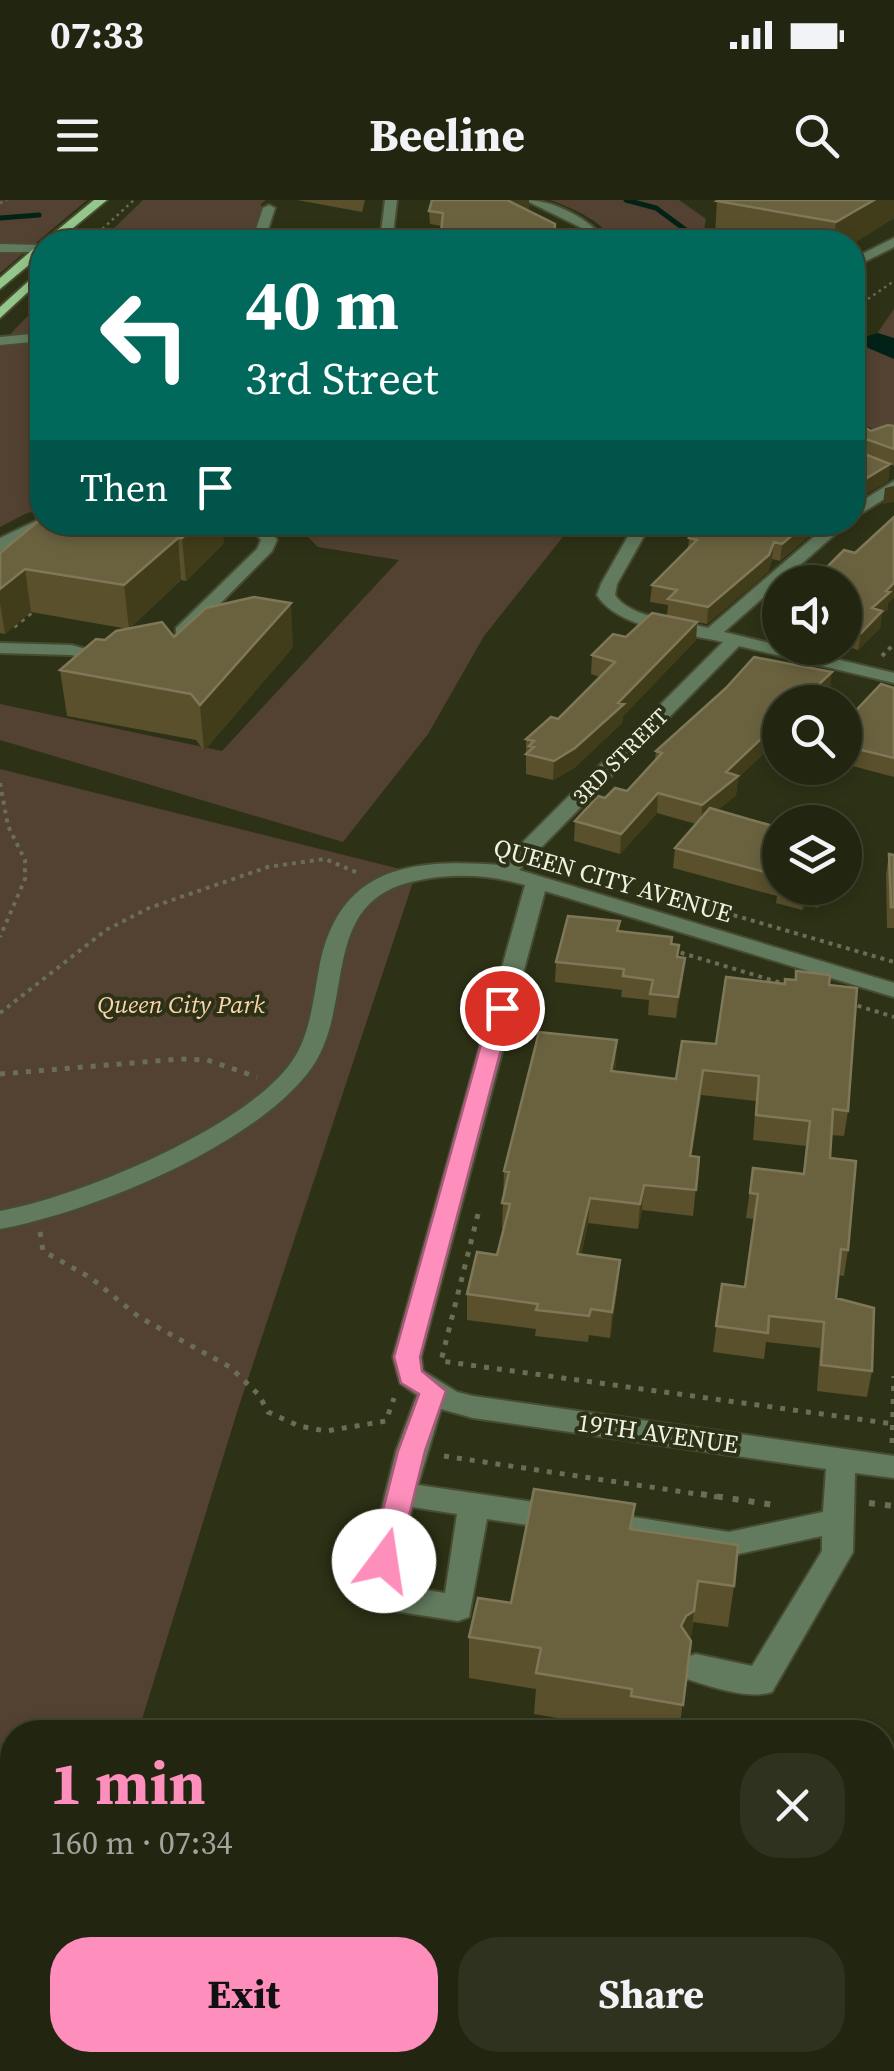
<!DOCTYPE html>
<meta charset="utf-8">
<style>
:root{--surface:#222610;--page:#2e321e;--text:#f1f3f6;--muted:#a2a59f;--line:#3f4330;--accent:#fe8ebb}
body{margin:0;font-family:"Source Serif 4",serif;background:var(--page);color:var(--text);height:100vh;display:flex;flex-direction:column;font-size:38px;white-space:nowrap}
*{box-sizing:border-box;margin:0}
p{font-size:32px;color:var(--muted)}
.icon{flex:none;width:55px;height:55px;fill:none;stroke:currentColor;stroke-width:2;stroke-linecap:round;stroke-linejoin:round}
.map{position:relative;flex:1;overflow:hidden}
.drawer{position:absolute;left:0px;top:1520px;width:895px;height:352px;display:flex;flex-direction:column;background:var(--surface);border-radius:40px 40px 0 0;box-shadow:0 5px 15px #0003,0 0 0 2px var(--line)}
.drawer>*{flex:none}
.guide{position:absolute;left:30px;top:30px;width:835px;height:305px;border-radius:40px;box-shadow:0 5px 15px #0003,0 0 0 2px var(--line);background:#00695c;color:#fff;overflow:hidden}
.controls{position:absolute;left:762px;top:365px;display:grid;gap:20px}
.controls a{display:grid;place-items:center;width:100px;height:100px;border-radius:50%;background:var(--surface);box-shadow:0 5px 15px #0003,0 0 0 2px var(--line);font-size:50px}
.pin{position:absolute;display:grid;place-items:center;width:85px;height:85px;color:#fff;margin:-42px;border:5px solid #fff;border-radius:50%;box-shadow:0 2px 10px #0007}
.me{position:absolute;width:110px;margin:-55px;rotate:14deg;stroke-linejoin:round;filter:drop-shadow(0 0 8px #0008)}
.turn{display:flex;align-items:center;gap:35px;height:210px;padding:0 50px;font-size:45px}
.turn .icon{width:130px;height:130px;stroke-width:2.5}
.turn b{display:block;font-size:70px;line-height:85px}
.then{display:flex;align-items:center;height:95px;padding:0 50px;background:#0003;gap:20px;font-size:38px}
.round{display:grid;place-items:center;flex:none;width:105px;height:105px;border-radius:40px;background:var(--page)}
.headline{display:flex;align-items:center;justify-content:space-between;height:170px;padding:0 50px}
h1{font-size:60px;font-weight:700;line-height:75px;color:var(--accent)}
.action{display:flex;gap:20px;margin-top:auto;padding:20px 50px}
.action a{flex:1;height:115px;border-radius:40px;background:var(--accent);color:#111;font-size:40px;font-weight:700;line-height:115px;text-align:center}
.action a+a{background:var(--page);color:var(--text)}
.status{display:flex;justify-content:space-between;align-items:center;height:70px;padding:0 50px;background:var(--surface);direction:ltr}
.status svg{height:28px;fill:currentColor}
header{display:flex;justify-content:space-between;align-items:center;height:130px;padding:0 50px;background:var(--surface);font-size:45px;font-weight:700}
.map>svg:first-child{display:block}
.green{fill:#534231}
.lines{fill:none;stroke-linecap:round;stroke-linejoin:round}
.stream-far1{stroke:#022217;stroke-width:5}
.stream{stroke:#022217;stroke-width:12}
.river{fill:#022217;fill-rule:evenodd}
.minor-casing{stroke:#484d32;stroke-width:4}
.major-casing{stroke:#484d32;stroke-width:4}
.path-far3{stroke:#696e55;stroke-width:2.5;stroke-dasharray:2.5 4;stroke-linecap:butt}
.path-far2{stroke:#696e55;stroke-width:4;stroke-dasharray:4 5;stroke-linecap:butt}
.path-far1{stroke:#696e55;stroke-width:5;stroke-dasharray:5 8;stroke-linecap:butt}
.path{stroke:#696e55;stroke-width:6;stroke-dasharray:6 10;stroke-linecap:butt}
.minor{fill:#627b5e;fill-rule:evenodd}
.major{fill:#94c78c;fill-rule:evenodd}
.wall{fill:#5a502c}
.shaded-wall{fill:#413d1b}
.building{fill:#6a623f;stroke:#7f7858;stroke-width:2.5}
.route{fill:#fe8ebb;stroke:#a55c7a;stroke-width:2.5}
.labels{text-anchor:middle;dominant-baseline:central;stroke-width:8;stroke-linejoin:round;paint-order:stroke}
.far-street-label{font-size:22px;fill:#eef2e1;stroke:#2d3216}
.street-label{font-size:25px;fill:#eef2e1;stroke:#2d3216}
.park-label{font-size:25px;font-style:italic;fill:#fbd4ab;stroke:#2d3216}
</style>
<div class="status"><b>07:33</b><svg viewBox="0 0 49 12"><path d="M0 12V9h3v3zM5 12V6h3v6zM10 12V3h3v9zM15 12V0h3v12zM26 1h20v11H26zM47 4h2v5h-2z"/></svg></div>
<header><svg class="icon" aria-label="menu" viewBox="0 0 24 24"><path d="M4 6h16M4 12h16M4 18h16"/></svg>Beeline<svg class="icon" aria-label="search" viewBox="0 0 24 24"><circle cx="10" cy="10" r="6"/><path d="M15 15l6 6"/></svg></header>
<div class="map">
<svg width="894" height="1871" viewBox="0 0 894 1871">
<rect width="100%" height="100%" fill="#2d3216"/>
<!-- green -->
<path class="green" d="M0 0H87L0 73Z
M143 0H266L261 4 266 42H100Z
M550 0H679L706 19 702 42H614C603 21 572 8 550 0Z
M42 101V310L27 313 0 327V145Z
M894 109V239L853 220 852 150 865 151Z
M294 323H574L484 436 428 534 343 642 0 540V504L222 551 399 360 318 347Z
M0 569 416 673 238 1209 138 1532H12V1860H36L33 1871H0Z"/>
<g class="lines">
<!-- stream-far1 -->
<path class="stream-far1" d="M626 0 656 8 702 42
M0 18 39 15"/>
<!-- stream -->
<path class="stream" d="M832 1871 838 1860"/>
<!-- river -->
<path class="river" d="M878 133 894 138V159L868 148 863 142 868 136Z"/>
<!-- minor casing -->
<g class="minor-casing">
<path id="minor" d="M385 0H397L392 42H380Z
M525 0C554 0 590 19 607 42H595L586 30Z
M269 5 275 8 264 42H252L263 8Z
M894 38V47L852 68V59Z
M0 44 41 45 42 52H0Z
M42 133V141L0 145V137Z
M894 281V293L852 319V307Z
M42 318V322H53L0 351V338Z
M247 322H264L277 340 272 351 188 436H176V428L257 349 261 340Z
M636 322H652L617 384 615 395C630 419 682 421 708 428L831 322H849L724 432 894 473V483L739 446 519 670 894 783V797L545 691 421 1157 423 1171 457 1192 473 1196 894 1256V1278L855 1273 853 1352 772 1492C748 1500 708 1486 684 1478L680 1468 684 1458 696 1454 752 1466 822 1351V1336L729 1356 601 1336 590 1333 586 1324 590 1315 601 1312 729 1332 823 1312 826 1269 473 1218 441 1209 418 1285 561 1306 572 1309 576 1318 572 1327 561 1330 487 1319 469 1417 458 1421 376 1408 365 1404 360 1395 396 1251 417 1195 400 1183 393 1157 525 685C491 675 455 673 420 680 313 699 360 809 307 874 248 948 92 1012 0 1029V1011C79 997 242 929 290 864 310 838 313 800 319 769 338 667 409 658 500 665L723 442C685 433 619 430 597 395L601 384ZM412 1307 457 1314 445 1393 394 1385Z
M0 443 71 445 120 458 111 463 71 455 0 453Z"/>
</g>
<!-- major casing -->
<g class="major-casing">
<path id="major" d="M94 0H107L56 42H43Z
M38 45H42V54L0 89V78Z
M42 69V79L0 118V107Z"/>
</g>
<!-- path-far3 -->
<path class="path-far3" d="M0 3 7 0
M88 42 134 0
M852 110 894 81"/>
<!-- path-far2 -->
<path class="path-far2" d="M14 427 36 409
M882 456 894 444
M0 583 8 626 25 660V679L0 737
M699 705 894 762
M672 750 791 786
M849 803 894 817
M0 813 106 730 149 708 268 667 325 659 358 673"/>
<!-- path-far1 -->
<path class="path-far1" d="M0 874 180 859 207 860 257 877
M478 1014 441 1161 894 1224
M40 1032 43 1051 91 1078 139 1117 230 1167 259 1195 268 1212 299 1226 326 1231 386 1221 394 1198
M892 1243 894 1176
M444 1256 717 1297"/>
<!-- path -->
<path class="path" d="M701 1294 774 1305
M869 1303 894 1306"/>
<!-- minor -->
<use href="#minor" class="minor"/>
<!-- major -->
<use href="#major" class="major"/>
</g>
<!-- wall -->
<path class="wall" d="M297 0H365L362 12Z
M894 0V18L852 44 759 42 715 34 717 1Z
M529 9 442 26 430 24 429 11Z
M852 220 871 231 894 226V266L890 264 888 281 852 302Z
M894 317V397L888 403V409L882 414 880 428 858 450 845 446V382L855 353Z
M42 318 224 343 186 381 181 380 129 429 174 437 293 447 204 551 196 540 67 516 60 470 105 440 128 429 31 412 5 434 0 433V353Z
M825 322 780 361 772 359 768 372 707 424 675 418 697 422 696 440 623 516 622 523 574 568 553 580 526 574V539L558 519 600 477 591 474 592 455 667 416 668 405 650 402 652 385 688 349 689 338Z
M894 488V577L845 564V522Z
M830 490 738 578 736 595 718 610 780 628V688H835L818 708 807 705 802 710 776 703 777 696 673 668 675 648 696 624 657 613 620 654 574 641 575 621 605 598 627 591 655 560 656 551Z
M889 654 894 655V728H887L886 675Z
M620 721 619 731 672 744 678 757 683 778 676 818 648 815 649 800 621 797 622 790 555 782 556 762Z
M785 784 829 785 848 911 844 936 831 935 830 958 848 1050 844 1076 839 1075 836 1098 872 1171 867 1197 817 1191 820 1148 766 1142 764 1159 713 1152 722 1084 745 1087 755 1019 746 1018 753 968 803 974 806 946 753 940 756 901 701 895 691 956 699 957 693 1016 642 1010 638 1029 588 1023 581 1055 618 1085 610 1138 589 1135 588 1142 535 1136 536 1129 467 1120V1094L497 1055 504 1029 502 1028 504 971 617 840 614 871 676 879Z
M633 1330 734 1386 728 1427 693 1422 679 1532H627V1530L534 1514 536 1489 469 1478V1437L511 1403Z"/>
<!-- shaded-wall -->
<path class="shaded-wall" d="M507 0H529V9L507 13Z
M874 0H894V18L852 44 833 42 836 22Z
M890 264 888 281 852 302V287Z
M894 286V302L883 304 885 288Z
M199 322H222L224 343 186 381 182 338Z
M808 322H825L780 361 782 344Z
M178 338 181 380 129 429 124 385Z
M774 342 772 359 768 372 707 424 708 407Z
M25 369 31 412 5 434 0 403V389Z
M894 383V397L888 403V409L882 414 880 428 858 450 861 433 872 408Z
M291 403 293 447 204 551 200 505Z
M697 422 696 440 623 516 622 523 574 568 553 580 554 561 618 503Z
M832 472 830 490 817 502H800Z
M780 521V538L738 578 736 595 701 625 702 605 726 572Z
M658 593 657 613 620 654 621 634Z
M854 648 851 668 845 676V659Z
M807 688H809L807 705 802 710 805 690Z
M821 688H835L818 708Z
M685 758 683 778 676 818 678 797Z
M617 840 616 865 610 895 611 871Z
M703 870 701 895 688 981 690 956Z
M644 985 642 1010 638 1029 640 1004Z
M590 998 588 1023 575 1080 577 1054Z
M620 1060 618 1085 610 1138 612 1112Z
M694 1411 689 1452 681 1426 686 1416Z"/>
<!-- building -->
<path class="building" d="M432 0H507L555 24 554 42H440L443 13 429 11Z
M719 0H874L836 22 717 1Z
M317 30H344L341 42H314Z
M852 220 871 231 888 225 894 226V249L852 234Z
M852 249 890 264 852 287Z
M894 317V383L886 391 890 392 872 408 882 411 861 433 845 429V382H812L844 350 855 353Z
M42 318V322H199L182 338H178L124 385 25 369 0 389V353Z
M700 322H808L782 344 774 342 769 355 708 407 668 399 677 390 652 385 697 340 689 338Z
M254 397 291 403 200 505 191 494 60 470 96 439 105 440 116 431 162 422 174 437 206 408Z
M652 413 697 422 618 503 624 504 575 548 554 561 526 554 534 547 529 546 534 541 526 539 551 517 558 519 615 462 592 455 613 434 626 437Z
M754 457 832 472 800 502H780V521L726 572 738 576 702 605 658 593 621 634 575 621 598 596 605 598 615 588 627 591 662 553 656 551 726 488Z
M881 484 894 488V558L845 546V522Z
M710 608 780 628V676L675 648Z
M845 646 854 648 845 659Z
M889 654 894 655V707H891Z
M568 716 620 721 617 731 672 737 671 744 679 745 677 757 685 758 678 797 650 794 653 780 623 776 624 769 556 762Z
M796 771 830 775 829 785 857 788 848 911 833 909 830 958 856 961 848 1050 841 1049 836 1098 874 1108 872 1171 821 1165 824 1122 769 1116 768 1133 716 1126 722 1084 745 1087 758 994 750 993 753 968 804 974 810 921 756 915 759 876 703 870 690 956 699 957 696 990 644 985 640 1004 590 998 577 1054 620 1060 612 1112 591 1109 589 1116 536 1110 538 1104 467 1094 477 1052 497 1055 510 1004 502 1003 509 972 504 971 539 832 617 840 611 871 676 879 682 841 716 844 726 777 785 784V779L796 780Z
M534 1289 635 1304 630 1329 738 1345 734 1386 698 1381 694 1411 686 1416 681 1426 691 1441 683 1505 631 1496 632 1489 536 1473 541 1448 469 1437 478 1398 511 1403Z"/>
<!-- route -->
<path class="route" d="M502 802 512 808 420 1157 422 1171 446 1191 425 1251 398 1361 394 1369 384 1372 374 1369 370 1361 398 1251 419 1194 401 1183 394 1157 491 808Z"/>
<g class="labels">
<!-- far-street labels -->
<g class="far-street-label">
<text transform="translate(620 556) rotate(-45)">3RD STREET</text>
</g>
<!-- street labels -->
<g class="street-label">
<text transform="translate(613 680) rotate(16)">QUEEN CITY AVENUE</text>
<text transform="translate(658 1233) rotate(8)">19TH AVENUE</text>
</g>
<!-- park labels -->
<g class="park-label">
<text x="181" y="804">Queen City Park</text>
</g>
</g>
</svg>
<div class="controls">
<a><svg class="icon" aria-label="sound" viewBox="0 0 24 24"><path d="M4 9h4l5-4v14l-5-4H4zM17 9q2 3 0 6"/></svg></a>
<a><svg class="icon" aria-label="search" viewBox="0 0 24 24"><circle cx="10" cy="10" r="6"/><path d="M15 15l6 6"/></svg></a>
<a><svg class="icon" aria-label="layers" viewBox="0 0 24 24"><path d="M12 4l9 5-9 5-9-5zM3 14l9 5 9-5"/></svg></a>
</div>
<div class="pin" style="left:502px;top:808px;background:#d93025"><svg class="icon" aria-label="arrive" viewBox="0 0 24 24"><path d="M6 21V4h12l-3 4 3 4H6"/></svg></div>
<svg class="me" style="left:384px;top:1361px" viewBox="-20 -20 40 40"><circle r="19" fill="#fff"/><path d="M0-13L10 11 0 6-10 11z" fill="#fe8ebb"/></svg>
<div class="guide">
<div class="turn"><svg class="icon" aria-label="left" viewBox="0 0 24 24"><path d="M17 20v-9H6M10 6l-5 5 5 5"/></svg><div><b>40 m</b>3rd Street</div></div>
<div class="then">Then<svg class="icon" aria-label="arrive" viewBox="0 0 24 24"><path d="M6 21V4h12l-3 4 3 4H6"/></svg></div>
</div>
<section class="drawer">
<div class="headline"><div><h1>1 min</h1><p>160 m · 07:34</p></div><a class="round"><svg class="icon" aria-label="close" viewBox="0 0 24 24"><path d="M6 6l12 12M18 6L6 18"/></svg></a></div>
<div class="action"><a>Exit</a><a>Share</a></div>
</section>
</div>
